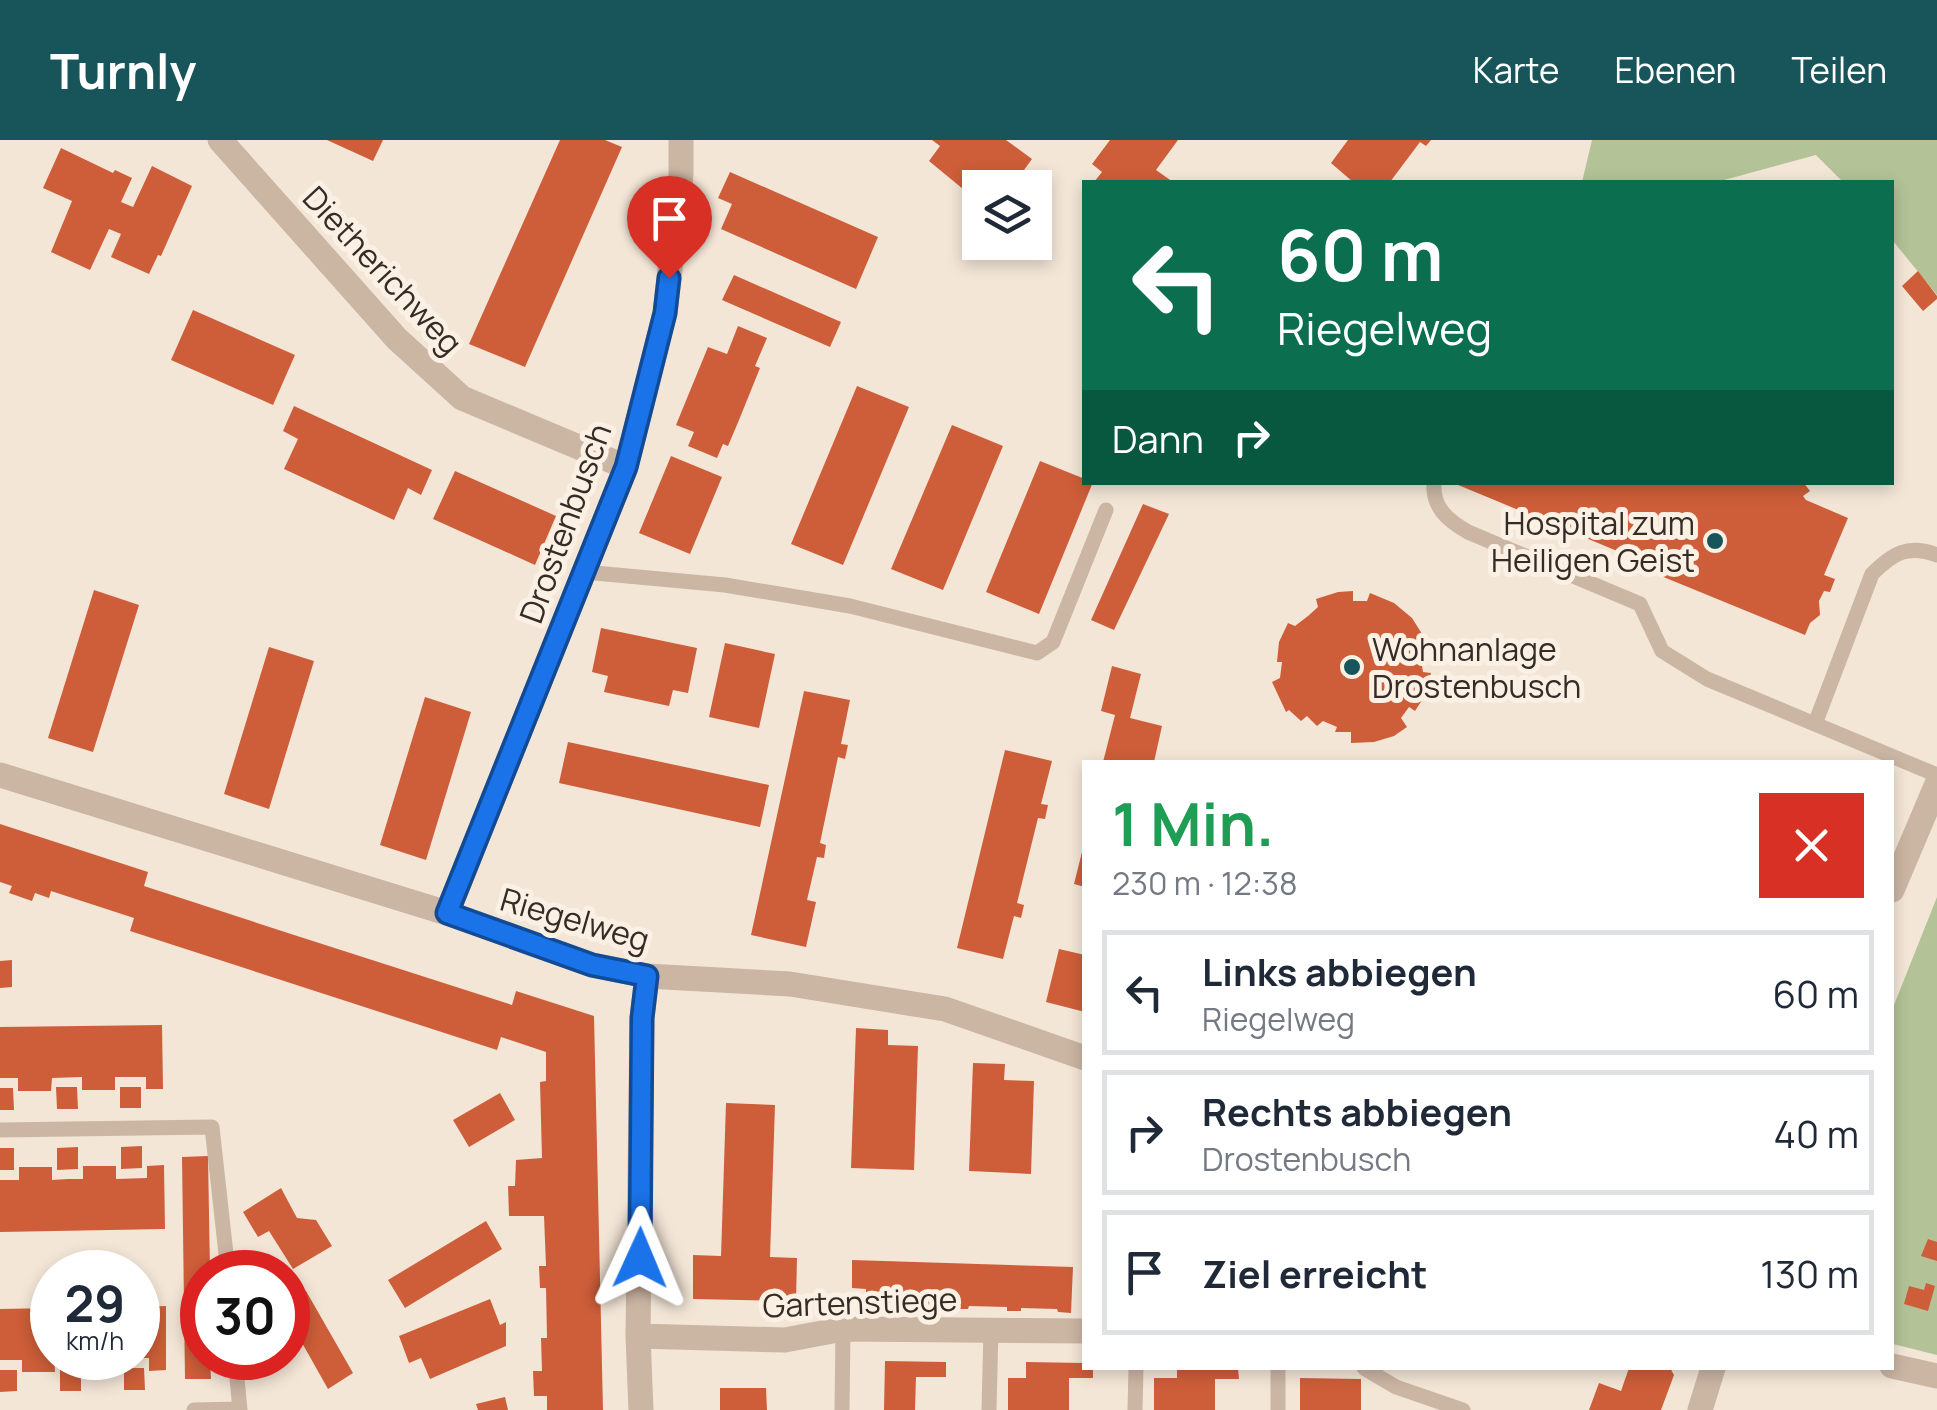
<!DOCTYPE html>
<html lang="de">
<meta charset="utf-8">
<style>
:root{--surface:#fff;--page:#f6f6f7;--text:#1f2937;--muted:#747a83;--line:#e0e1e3;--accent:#18555a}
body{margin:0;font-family:Manrope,sans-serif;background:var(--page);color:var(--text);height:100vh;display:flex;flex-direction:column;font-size:38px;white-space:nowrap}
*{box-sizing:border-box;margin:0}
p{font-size:32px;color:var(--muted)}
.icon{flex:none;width:55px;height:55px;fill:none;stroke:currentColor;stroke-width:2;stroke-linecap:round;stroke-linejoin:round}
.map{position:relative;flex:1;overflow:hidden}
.sheet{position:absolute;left:1082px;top:620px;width:812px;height:610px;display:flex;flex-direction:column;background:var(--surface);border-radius:0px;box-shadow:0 5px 15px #0003}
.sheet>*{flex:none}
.top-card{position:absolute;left:1082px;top:40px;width:812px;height:305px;border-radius:0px;box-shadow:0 5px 15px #0003;background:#0b6e4f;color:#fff;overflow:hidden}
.buttons{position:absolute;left:962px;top:30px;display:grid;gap:20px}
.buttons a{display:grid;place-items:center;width:90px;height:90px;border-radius:0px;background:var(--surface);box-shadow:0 5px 15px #0003;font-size:50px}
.speed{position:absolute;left:30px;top:1110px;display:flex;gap:20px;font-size:50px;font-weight:700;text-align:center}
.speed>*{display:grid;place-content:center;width:130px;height:130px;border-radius:50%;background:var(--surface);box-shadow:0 5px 15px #0003;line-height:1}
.speed small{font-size:25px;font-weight:400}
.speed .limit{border:15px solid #d22;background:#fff;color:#111}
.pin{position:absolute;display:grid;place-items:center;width:85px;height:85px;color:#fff;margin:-102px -42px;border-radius:50% 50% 50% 0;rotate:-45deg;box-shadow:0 0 10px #0007}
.pin .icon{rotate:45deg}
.me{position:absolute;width:110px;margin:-55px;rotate:1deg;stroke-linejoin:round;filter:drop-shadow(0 0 8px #0008)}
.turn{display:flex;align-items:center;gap:35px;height:210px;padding:0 30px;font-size:45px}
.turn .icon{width:130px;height:130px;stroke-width:2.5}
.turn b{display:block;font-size:70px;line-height:85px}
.then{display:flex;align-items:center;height:95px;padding:0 30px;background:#0003;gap:20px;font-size:38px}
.round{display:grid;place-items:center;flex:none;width:105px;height:105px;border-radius:0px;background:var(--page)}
.overview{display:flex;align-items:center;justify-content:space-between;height:170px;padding:0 30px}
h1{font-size:60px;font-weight:700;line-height:75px;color:#1e9e55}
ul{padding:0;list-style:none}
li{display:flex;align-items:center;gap:30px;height:125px;margin:0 20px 15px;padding:0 10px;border:5px solid var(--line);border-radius:0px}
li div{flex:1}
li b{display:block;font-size:38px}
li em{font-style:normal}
header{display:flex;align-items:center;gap:60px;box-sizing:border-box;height:140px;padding:0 50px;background:var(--accent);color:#fff}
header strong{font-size:48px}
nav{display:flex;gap:55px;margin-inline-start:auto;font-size:35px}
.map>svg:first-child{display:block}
.green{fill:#b3c297}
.building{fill:#ce5e39}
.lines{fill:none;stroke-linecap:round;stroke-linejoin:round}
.lane{stroke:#cbb5a3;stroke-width:15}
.street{stroke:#cbb5a3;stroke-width:25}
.route-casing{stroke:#114b97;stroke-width:25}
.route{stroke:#1a73e8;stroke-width:18}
.poi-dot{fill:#18555a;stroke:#faf0e4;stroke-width:4}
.labels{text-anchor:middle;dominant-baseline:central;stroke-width:10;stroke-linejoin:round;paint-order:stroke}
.street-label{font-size:32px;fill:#362b25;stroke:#faf0e4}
.poi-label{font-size:32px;fill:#362b25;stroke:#faf0e4;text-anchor:end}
</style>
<header>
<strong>Turnly</strong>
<nav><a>Karte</a><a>Ebenen</a><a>Teilen</a></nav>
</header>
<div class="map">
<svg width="1937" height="1270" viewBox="0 0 1937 1270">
<rect width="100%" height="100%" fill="#f3e6d7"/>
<!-- green -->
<path class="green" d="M1592 0H1937V155L1893 101 1892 42H1843L1816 15 1717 42H1582Z
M1937 757V1215L1893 1204 1892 870Z"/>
<!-- building -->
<path class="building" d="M327 0H383L373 21Z
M560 0H605L622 7 525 227 469 204Z
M932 0H1006L1032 19 1011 48H980V63L929 21 940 6Z
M1110 0H1178L1156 30 1173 42H1094L1102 32 1092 24Z
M1348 0H1431L1426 6 1420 2 1390 42H1353L1331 23Z
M61 8 113 33 115 30 132 38 121 62 133 67 152 26 192 46 161 116 158 115 149 134 111 117 121 94 109 89 90 130 51 112 72 61 43 48Z
M730 32 878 97 856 149 721 89 732 64 718 58Z
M1918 131 1937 156V159L1923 171 1902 146Z
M734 135 841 182 830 207 722 160Z
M193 170 295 215 273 265 171 220Z
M738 186 767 198 755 226 760 228 739 280 728 306 723 304 717 318 688 306 694 292 676 285 708 207 727 214Z
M857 246 909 267 843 425 791 404Z
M294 266 432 330 421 355 408 348 394 380 284 329 298 299 283 291Z
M952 285 1003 306 943 450 891 429Z
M671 316 722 337 690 414 639 393Z
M1040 321 1085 339V342H1093L1039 474 986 452Z
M455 331 556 376 535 425 433 379Z
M1451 342H1803L1810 351 1803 356 1806 360 1848 378 1824 435 1835 439 1830 452 1824 451 1819 461 1820 475 1810 483 1805 495 1644 429 1646 423Z
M1143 364 1169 374 1114 490 1091 480Z
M94 450 139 465 93 612 48 598Z
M1353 451V461H1367L1370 453 1394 463 1412 478 1424 497 1418 502 1423 532 1431 533 1426 554 1415 571 1409 567 1401 578 1407 587 1394 596 1374 602 1351 603V592H1335L1337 587 1323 581 1317 586 1307 576 1301 581 1289 570 1286 572 1272 542 1280 538 1282 522H1277L1279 502 1288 483 1295 486 1308 476 1318 467 1316 459 1338 452Z
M601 488 697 508 688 553 673 550 669 566 604 552 608 536 592 532Z
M725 503 775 514 759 588 709 577Z
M269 507 314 521 269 669 224 654Z
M1112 526 1141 534 1130 578 1162 586 1154 622H1103L1115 575 1101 571Z
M804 551 850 560 841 604 848 605 845 619 838 617 820 703 826 705 824 718 817 717 807 760 816 762 806 807 751 795Z
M425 557 471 572 426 720 380 705Z
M568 602 769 645 760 687 559 643Z
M1005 610 1052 621 1041 664 1048 665 1045 679 1038 678 1017 763 1024 765 1021 778 1014 776 1003 819 957 808Z
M0 684 148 732 144 746 291 794 512 865 516 851 594 876 603 1270H547V1256H534L533 1231H542L541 1198H547L546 1148H540L539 1126H546L544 1076H509L508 1046H515L516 1020 542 1018 540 942 546 941V912L501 897 497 910 130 791 134 778 51 751 49 758 35 753 32 761 9 753 12 746 0 742Z
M1084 704H1085V747L1074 744Z
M1059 809 1085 815V872L1046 862Z
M12 820V847L0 848V821Z
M162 885 163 949H146V937H115V950H82V937L52 938 51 951H18V938H0V887Z
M856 888 888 890V905L918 906 914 1030 851 1028Z
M973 923 1005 924 1004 940 1034 941 1031 1034 969 1031Z
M56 947H77L78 969H57Z
M120 947H141V968H120Z
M0 948H13L14 970H0Z
M500 953 515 980 469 1007 453 980Z
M726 963 775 965 770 1117 797 1118 796 1161 693 1159V1115L721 1116Z
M142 1006V1028L121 1029V1007Z
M78 1007V1029L57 1030V1008Z
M0 1008H14V1030H0Z
M208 1016 210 1132H202V1218H210L211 1239H185L182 1017Z
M164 1025 165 1089 0 1092V1040H19V1027H52V1040L68 1039H83V1026H116V1039L147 1038V1026Z
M281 1048 297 1078 316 1080 332 1106 293 1129 269 1091 258 1097 243 1072Z
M486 1081 502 1109 405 1168 388 1140Z
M1928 1099 1937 1102V1121L1921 1116Z
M852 1120 1073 1127 1071 1173 1058 1172 1057 1169 1021 1168V1171H1007V1167L969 1166 968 1169H955L954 1166 918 1165V1168L866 1163V1149L852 1148Z
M1926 1143 1935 1146 1928 1171 1904 1164 1909 1146 1924 1150Z
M306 1151 353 1233 328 1249 288 1178V1163Z
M490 1159 500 1185 506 1182V1206L430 1239 421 1218 409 1223 399 1196Z
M166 1166V1230L149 1231V1218H138V1167Z
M52 1168 55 1232H22V1220H0V1169Z
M86 1218H119V1231H86Z
M885 1221 946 1222V1237H916L915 1270H884Z
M1026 1222 1085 1223V1228H1093V1238H1069V1270H1008V1238H1026Z
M124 1228H144L145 1250H124Z
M1177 1228H1238L1239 1239H1215V1270H1154V1238H1177Z
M1629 1228H1670L1674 1235 1661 1270H1589L1599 1243 1621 1251Z
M60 1229H81V1251H60Z
M0 1230H17V1251L0 1252Z
M1300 1238 1361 1239V1270H1300Z
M720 1248H766L767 1270H720Z
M505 1257 508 1270H478L476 1264Z"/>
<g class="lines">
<!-- lane -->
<path class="lane" d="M1434 342C1432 367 1447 380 1468 392L1640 464 1662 511 1707 539 1937 635
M584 432 725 445 850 466 1037 513 1053 502 1106 370
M1815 584 1872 434C1893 413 1908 404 1937 415
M0 990 212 987 228 1132
M235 1218 240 1270
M1364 1228 1396 1247 1463 1270
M194 1270 240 1269
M842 1270 843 1189
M989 1270 991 1190
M1135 1270 1136 1228
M1278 1270V1228"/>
<!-- street -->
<path class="street" d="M220 0 397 199 462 258 626 327
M0 635 447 773 592 825 647 836 790 844 945 869 1085 918
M1892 750 1937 644
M447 773 626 327 665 173 681 34V0
M638 1196 785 1200 843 1189 1085 1191
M1892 1226 1937 1236
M641 1270 638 1196 642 878 647 836
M1700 1270 1713 1228"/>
</g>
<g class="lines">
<!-- route casing -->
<g class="route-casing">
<path id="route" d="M640 1118 642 878 647 836 592 825 447 773 626 327 665 173 669 138"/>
</g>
<!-- route -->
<use href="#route" class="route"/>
</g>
<!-- markers -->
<g class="poi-dot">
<circle cx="1715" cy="401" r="10"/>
<circle cx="1352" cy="527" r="10"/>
</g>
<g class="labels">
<!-- street labels -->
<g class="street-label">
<text transform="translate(383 130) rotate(47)">Dietherichweg</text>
<text transform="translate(565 383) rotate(-70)">Drostenbusch</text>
<text transform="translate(575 779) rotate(16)">Riegelweg</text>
<text transform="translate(860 1162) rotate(-2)">Gartenstiege</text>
</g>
<!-- poi labels -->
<g class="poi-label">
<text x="1695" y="383">Hospital zum<tspan x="1695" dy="37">Heiligen Geist</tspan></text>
<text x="1372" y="509" text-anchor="start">Wohnanlage<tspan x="1372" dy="37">Drostenbusch</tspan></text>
</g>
</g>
</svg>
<div class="buttons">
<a><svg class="icon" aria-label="layers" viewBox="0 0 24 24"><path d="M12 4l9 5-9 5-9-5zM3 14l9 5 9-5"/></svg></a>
</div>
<div class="speed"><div>29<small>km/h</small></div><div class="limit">30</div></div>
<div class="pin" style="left:669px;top:138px;background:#d93025"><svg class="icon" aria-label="arrive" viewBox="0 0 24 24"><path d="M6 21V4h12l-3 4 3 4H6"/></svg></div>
<svg class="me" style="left:640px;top:1118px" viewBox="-20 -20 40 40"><path d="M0-17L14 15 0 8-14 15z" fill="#1a73e8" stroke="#fff" stroke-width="4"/></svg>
<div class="top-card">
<div class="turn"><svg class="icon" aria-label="left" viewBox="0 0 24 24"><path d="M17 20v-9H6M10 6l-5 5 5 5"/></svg><div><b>60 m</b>Riegelweg</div></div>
<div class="then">Dann<svg class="icon" aria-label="right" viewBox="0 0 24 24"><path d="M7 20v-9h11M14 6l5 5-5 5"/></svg></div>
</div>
<section class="sheet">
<div class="overview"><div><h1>1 Min.</h1><p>230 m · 12:38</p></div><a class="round" style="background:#d93025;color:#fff"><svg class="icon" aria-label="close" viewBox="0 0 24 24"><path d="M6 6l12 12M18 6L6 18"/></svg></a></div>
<ul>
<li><svg class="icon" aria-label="left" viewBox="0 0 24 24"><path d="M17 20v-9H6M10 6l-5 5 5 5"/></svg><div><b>Links abbiegen</b><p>Riegelweg</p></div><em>60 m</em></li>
<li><svg class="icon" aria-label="right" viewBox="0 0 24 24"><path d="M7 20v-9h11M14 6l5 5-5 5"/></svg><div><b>Rechts abbiegen</b><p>Drostenbusch</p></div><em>40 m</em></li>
<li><svg class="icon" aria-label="arrive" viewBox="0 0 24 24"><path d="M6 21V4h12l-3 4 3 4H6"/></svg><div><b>Ziel erreicht</b></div><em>130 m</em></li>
</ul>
</section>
</div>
